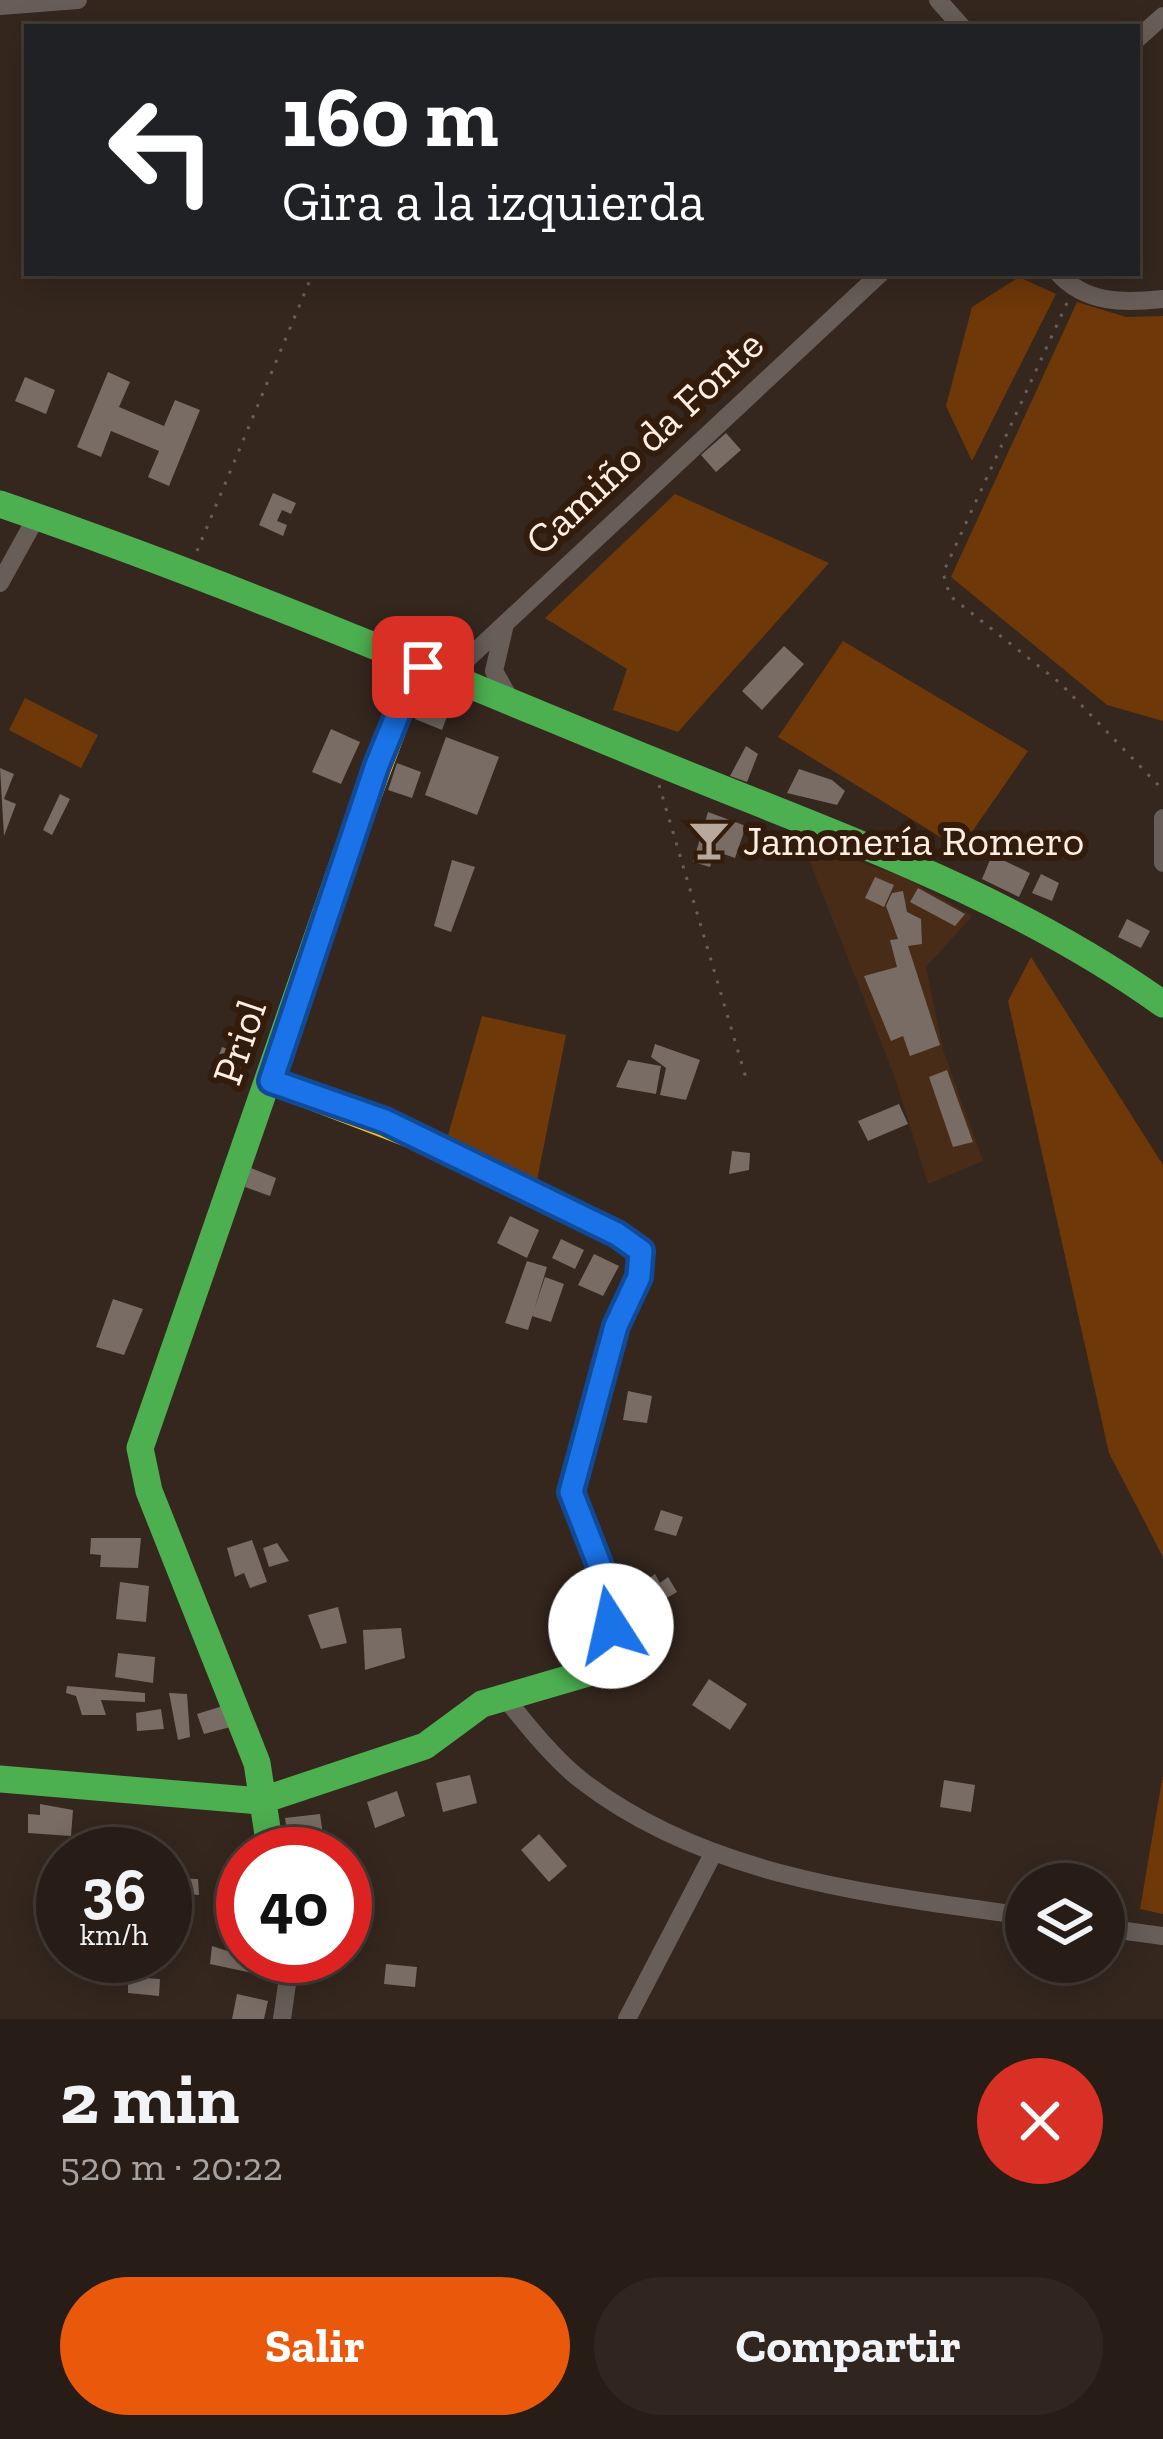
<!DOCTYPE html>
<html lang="es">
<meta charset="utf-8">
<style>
:root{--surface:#281d16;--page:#30261f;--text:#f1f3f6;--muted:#a5a2a1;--line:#443b35;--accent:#ea580c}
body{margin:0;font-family:"Zilla Slab",serif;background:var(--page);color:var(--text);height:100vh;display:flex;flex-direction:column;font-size:45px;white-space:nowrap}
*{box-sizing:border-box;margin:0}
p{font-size:39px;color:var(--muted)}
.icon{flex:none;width:66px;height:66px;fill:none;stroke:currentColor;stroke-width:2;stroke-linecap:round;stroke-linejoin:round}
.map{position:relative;height:2019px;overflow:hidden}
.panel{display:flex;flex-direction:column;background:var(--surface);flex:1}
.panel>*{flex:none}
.banner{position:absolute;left:24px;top:24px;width:1116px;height:252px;border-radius:0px;box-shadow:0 6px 30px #0003,0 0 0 3px var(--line);background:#202124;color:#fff;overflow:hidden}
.controls{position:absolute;left:1005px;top:1863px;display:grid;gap:24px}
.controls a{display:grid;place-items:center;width:120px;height:120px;border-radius:50%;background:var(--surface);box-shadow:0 6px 30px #0003,0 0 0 3px var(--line);font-size:60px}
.speed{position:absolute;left:36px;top:1827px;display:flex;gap:24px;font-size:60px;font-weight:700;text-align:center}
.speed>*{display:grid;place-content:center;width:156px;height:156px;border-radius:50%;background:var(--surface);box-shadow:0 6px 30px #0003,0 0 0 3px var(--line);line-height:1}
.speed small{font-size:30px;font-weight:400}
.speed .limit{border:18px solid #d22;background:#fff;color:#111}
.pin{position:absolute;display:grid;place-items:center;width:102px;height:102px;color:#fff;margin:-51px;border-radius:24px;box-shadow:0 6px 18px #0006}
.me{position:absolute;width:132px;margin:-66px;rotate:350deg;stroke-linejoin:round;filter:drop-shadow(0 0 9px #0008)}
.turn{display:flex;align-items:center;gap:42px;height:252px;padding:0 60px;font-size:54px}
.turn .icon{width:156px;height:156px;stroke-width:2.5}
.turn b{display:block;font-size:84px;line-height:102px}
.round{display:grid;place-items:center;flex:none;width:126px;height:126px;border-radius:63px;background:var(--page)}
.summary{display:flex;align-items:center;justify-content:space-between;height:204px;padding:0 60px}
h1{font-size:72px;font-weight:700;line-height:90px}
.action{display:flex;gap:24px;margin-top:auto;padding:24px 60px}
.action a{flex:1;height:138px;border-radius:72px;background:var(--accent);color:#fff;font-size:48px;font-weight:700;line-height:138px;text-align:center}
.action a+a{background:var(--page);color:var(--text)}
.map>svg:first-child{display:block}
.built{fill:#482c18}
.green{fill:#6e3808}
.building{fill:#786c64}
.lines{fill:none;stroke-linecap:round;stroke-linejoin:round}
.path{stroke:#695f59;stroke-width:3;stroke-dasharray:3 9;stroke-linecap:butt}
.street{stroke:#685d57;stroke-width:18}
.fast{stroke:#4caf50;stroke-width:27}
.slow{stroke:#ffc107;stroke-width:27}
.route-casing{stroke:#114b97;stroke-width:30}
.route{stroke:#1a73e8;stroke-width:21}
.labels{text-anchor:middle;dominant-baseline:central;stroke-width:12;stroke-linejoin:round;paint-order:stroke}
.street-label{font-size:42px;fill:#ffeee3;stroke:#331c0b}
.poi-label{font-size:42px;fill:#ffeee3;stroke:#331c0b;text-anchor:start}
</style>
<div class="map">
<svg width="1163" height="2019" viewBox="0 0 1163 2019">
<rect width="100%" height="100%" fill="#35271e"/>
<!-- built -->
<path class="built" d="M802 842 904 877 972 916 926 967 943 1050 983 1161 928 1184 894 1075Z"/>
<!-- green -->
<path class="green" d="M1019 277 1056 294 972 461 946 406 972 307Z
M1077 302 1126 317 1163 316V721L1107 705 951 577Z
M675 494 829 563 678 732 613 710 627 669 545 618Z
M843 641 1028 751 960 849 778 737Z
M25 698 98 735 81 768 9 730Z
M1031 957 1163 1165V1557L1109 1453 1008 1001Z
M482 1016 566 1035 536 1185 448 1135Z
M1162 1780H1163V1914L1140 1909Z"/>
<!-- building -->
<path class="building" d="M108 372 130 382 119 407 164 426 175 400 200 410 169 486 148 477 159 451 111 431 101 457 77 447Z
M25 377 55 390 46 414 15 401Z
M726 433 741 450 716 472 701 455Z
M273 493 296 503 291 514 282 510 277 521 287 525 283 536 259 525Z
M784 646 804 664 762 710 742 691Z
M424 693 452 703 442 730 415 719Z
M331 729 360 742 341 784 312 772Z
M446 737 499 757 477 815 425 795Z
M746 746 758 754 747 782 730 776Z
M397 763 421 772 412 798 388 790Z
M0 768 14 774 4 799 16 804 4 836Z
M799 769 832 780 845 791 837 805 787 793Z
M60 794 70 799 52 835 43 830Z
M708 812 746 826 735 858 715 851 710 867 693 862Z
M992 855 1030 873 1019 897 982 879Z
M452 860 475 867 451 932 434 926Z
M1041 874 1059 883 1052 901 1032 893Z
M875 877 894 885 884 907 865 898Z
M918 888 945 903 965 914 955 926 910 902Z
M903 891 907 912 921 919 922 944 908 946 940 1045 910 1056 903 1036 891 1041 864 976 897 967 890 940 898 939 886 906 892 893Z
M1127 919 1150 931 1141 948 1118 937Z
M655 1044 700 1060 686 1100 660 1095 666 1068 651 1057Z
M222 1047 245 1056 234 1086 211 1077Z
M628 1060 661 1066 656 1094 616 1087Z
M947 1070 973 1142 953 1147 929 1077Z
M899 1104 908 1124 868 1141 858 1121Z
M732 1151 750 1153 749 1170 729 1174Z
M251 1168 276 1178 270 1196 245 1187Z
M510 1216 539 1230 527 1258 497 1243Z
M561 1239 584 1250 575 1269 552 1258Z
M594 1254 619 1266 603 1296 578 1285Z
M527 1261 547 1267 528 1330 505 1323Z
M545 1277 564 1284 551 1322 532 1316Z
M113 1299 143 1309 124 1355 96 1347Z
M628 1391 652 1396 647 1423 623 1420Z
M661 1510 683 1517 676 1536 654 1530Z
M91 1538H141L138 1568 100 1567 101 1555 90 1554Z
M252 1540 267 1582 250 1588 244 1573 235 1577 227 1548Z
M277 1543 289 1561 269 1567 263 1548Z
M655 1574 660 1583 668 1577 677 1592 653 1606 639 1585Z
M120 1582 149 1586 146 1622 116 1619Z
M638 1588 655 1615 636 1625 620 1599Z
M338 1607 347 1643 321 1649 308 1615Z
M401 1628 405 1658 365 1670 363 1630Z
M588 1628 593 1653 559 1661 551 1635Z
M118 1653 155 1657 153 1683 115 1677Z
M709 1679 747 1704 730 1730 692 1705Z
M67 1686 145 1693V1702L101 1700 106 1715H82L76 1696 66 1693Z
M169 1693 187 1694 190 1737 178 1740Z
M229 1704 238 1725 204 1734 197 1714Z
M161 1709 164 1729 137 1731 136 1713Z
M470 1775 477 1803 443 1812 436 1783Z
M944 1780 975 1785 971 1812 940 1807Z
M397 1791 405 1816 375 1828 367 1802Z
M40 1804 73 1810 71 1836 28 1833V1814L40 1815Z
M320 1814 324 1842 289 1847 285 1818Z
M539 1834 567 1866 549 1882 521 1850Z
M173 1878 198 1879 199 1895 173 1893Z
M212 1946 243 1956H267L266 1976 210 1964Z
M1043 1962H1081L1078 1982 1041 1977Z
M386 1964 417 1967 415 1987 384 1984Z
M128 1977 160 1979 159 1996 128 1993Z
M237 1994 268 2001 264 2019H232Z"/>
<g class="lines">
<!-- path -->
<path class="path" d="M1067 303 943 573 950 596 1060 683 1163 790
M197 551 313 273
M659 785 746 1078"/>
<!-- street -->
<path class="street" d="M938 0 962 27
M0 6 78 0
M1137 39 1163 16
M1058 273C1086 304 1124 303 1163 299
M0 583 37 516
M505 624 494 671 512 703
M448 677 881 273
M1163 818V863
M506 1699C528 1726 553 1758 581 1780 705 1877 875 1895 1026 1916
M1104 1928 1163 1936
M282 2019 291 1956
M627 2019 714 1852"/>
<!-- fast -->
<path class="fast" d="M0 504C222 580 437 672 654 761 829 833 1008 893 1163 1004
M0 1779 260 1801 425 1746 482 1704 629 1661 611 1626 603 1573 571 1492 616 1326 639 1277 641 1251 618 1234 422 1139
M271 1854 257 1763 149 1491 140 1448 345 857"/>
<!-- slow -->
<path class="slow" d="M345 857 408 689 423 667
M271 1081 422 1139"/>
</g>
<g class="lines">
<!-- route casing -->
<g class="route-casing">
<path id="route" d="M423 667 408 689 377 765 271 1081 385 1121 617 1234 641 1251 639 1277 616 1326 571 1492 603 1574 611 1626"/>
</g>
<!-- route -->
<use href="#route" class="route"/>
</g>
<!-- icons -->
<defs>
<g id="bar-bare" transform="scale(3.24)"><path d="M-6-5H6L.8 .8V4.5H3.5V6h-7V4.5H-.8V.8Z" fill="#b8a89e" stroke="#331c0b" stroke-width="2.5" paint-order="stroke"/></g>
</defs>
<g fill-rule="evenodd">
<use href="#bar-bare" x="709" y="840"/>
</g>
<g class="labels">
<!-- street labels -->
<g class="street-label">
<text transform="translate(644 442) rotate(-43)">Camiño da Fonte</text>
<text transform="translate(239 1042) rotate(-71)">Priol</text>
</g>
<!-- poi labels -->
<g class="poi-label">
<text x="743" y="840">Jamonería Romero</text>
</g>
</g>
</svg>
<div class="controls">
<a><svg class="icon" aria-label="layers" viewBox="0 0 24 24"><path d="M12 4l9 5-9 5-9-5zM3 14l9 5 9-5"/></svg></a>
</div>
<div class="speed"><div>36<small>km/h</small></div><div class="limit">40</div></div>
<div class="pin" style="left:423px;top:667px;background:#d93025"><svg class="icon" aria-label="arrive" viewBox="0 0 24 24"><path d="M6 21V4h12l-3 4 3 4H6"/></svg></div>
<svg class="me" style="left:611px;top:1626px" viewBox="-20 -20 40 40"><circle r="19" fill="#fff"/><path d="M0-13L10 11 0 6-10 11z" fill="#1a73e8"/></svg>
<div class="banner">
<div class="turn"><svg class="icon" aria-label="left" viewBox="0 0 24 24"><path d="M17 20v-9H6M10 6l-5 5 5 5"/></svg><div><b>160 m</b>Gira a la izquierda</div></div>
</div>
</div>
<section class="panel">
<div class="summary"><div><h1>2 min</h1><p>520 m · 20:22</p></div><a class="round" style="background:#d93025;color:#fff"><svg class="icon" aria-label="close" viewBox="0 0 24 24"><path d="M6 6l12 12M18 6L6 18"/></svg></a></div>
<div class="action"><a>Salir</a><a>Compartir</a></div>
</section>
